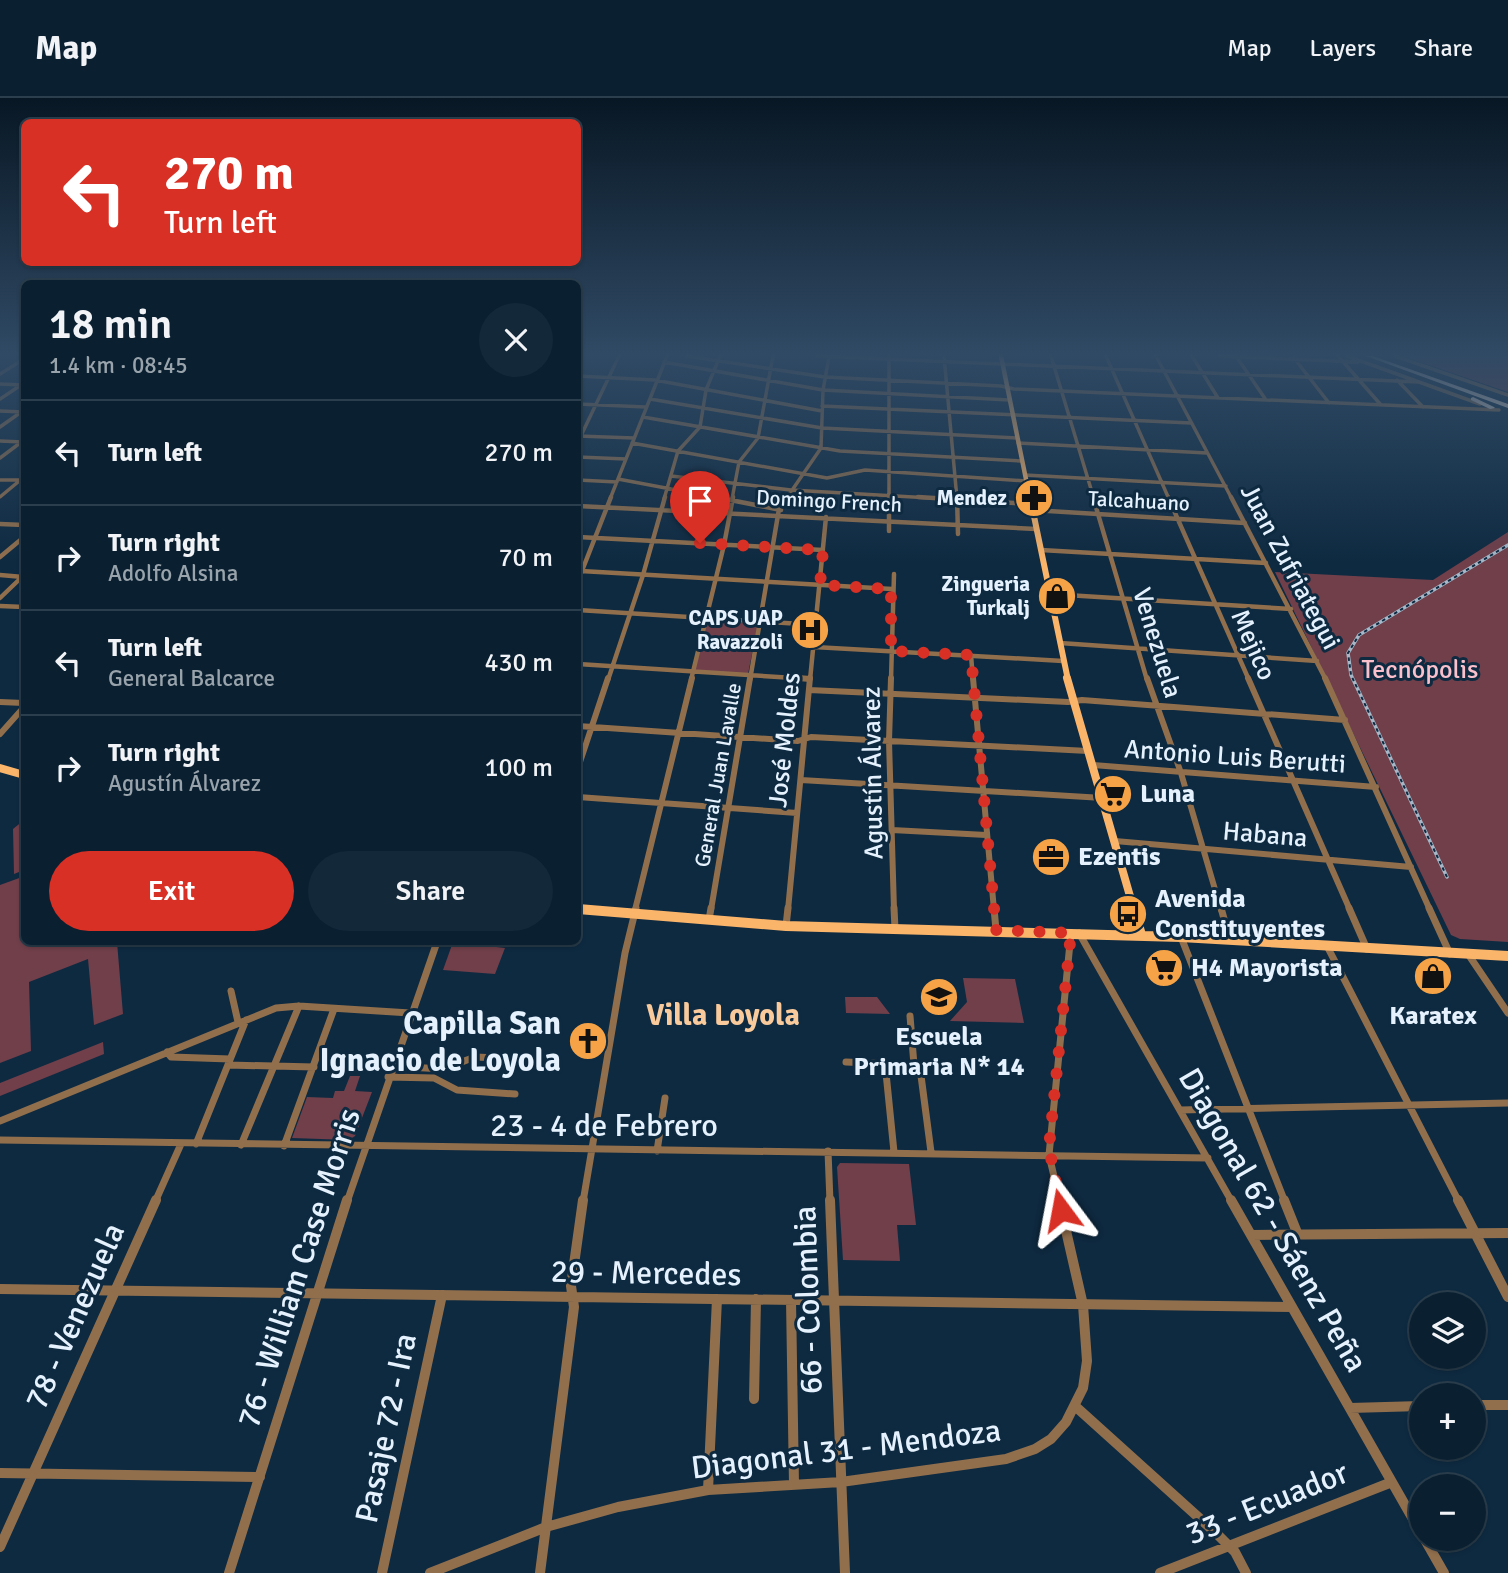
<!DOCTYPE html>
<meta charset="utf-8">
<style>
:root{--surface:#0a2031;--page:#132839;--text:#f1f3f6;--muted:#99a3ab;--line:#2a3e4d;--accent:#d93025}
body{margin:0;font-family:Signika,sans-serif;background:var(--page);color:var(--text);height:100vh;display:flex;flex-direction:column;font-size:26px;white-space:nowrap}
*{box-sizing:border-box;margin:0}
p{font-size:23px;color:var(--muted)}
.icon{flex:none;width:38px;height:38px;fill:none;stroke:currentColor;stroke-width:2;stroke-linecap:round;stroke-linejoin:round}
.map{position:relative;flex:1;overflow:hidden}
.panel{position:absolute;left:21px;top:182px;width:560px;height:665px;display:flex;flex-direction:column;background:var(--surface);border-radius:10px;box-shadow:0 2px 5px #0004,0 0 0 2px var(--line)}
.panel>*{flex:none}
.banner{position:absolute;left:21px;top:21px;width:560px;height:147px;border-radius:10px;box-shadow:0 2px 5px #0004,0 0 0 2px var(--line);background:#d93025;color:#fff;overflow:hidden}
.controls{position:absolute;left:1409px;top:1194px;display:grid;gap:14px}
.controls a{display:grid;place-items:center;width:77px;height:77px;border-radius:50%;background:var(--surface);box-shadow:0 2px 5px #0004,0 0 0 2px var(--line);font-size:35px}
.pin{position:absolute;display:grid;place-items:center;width:60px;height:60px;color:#fff;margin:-72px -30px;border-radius:50% 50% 50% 0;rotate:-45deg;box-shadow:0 0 7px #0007}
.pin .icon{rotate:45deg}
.me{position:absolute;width:77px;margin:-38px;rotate:347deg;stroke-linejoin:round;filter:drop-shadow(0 0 5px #0008)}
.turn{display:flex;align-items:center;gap:24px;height:147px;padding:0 28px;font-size:32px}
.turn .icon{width:91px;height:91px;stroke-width:2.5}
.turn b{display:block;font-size:49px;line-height:60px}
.round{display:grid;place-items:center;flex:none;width:74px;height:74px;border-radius:37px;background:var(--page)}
.head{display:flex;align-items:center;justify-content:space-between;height:119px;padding:0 28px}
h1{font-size:42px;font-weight:600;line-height:52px}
.button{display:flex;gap:14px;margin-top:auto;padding:14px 28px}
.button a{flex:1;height:80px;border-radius:42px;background:var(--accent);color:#fff;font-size:28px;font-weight:600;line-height:80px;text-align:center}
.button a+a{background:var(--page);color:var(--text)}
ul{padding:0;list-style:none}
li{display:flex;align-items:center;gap:21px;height:105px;padding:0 28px;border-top:2px solid var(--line)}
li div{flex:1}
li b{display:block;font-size:26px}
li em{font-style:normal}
header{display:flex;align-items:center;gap:42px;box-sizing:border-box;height:98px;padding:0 35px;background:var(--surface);border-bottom:2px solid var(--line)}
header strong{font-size:33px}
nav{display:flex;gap:38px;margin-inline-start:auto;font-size:24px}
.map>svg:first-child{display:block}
.green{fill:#703f4a}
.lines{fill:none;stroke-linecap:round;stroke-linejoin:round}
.minor-far4{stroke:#916f4d;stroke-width:3.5}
.minor-far3{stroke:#916f4d;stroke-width:4.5}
.minor-far2{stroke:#916f4d;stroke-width:6}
.minor-far1{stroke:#916f4d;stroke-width:7}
.minor{stroke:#916f4d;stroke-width:10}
.major-far3{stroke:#fbb56b;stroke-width:4.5}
.major-far2{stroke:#fbb56b;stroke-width:6}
.major-far1{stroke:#fbb56b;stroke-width:8}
.major{stroke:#fbb56b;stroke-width:10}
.highway{fill:#f3e1d1;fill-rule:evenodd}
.rail-casing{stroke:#a6b7c7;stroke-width:3.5}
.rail{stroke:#0e2a41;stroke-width:2;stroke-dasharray:3.5;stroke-linecap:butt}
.route{stroke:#d93025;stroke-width:12;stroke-dasharray:0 21.6}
.labels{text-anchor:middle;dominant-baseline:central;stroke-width:6;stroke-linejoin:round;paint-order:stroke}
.far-poi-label{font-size:21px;font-weight:bold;fill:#e5f2fe;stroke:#0e2a41;text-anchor:end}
.far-street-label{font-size:21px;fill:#e5f2fe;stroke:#0e2a41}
.street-label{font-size:26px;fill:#e5f2fe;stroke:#0e2a41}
.park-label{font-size:26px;fill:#fac0cb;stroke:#0e2a41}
.poi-label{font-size:26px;font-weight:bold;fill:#e5f2fe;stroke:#0e2a41;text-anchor:start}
.quarter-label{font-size:30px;font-weight:bold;fill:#f9ca9c;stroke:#0e2a41}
.near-poi-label{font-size:32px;font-weight:bold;fill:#e5f2fe;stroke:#0e2a41;text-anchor:end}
.near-street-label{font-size:32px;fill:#e5f2fe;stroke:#0e2a41}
</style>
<header>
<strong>Map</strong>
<nav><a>Map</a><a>Layers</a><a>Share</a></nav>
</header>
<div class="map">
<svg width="1508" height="1475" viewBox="0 0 1508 1475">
<rect width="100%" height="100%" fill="#0e2a41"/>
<!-- green -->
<path class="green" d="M1403 258H1508V294Z
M1508 434V844L1460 841 1451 837 1275 474 1433 482Z
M707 522 758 526 748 576 695 572Z
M24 722V772L14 776 13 731Z
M22 779V838H24V844H117L123 916 94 927 88 861 29 884 31 953 0 965V787Z
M453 844 505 850 495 876 443 872Z
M963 880 1015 881 1024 925 950 923 967 904Z
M845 899H877L890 916 846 915Z
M103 944 104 956 0 998V985Z
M350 978H360L355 993 372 994 355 1038 349 1042 292 1040 307 999 333 1000 335 993H344Z
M840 1065 909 1066 916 1127H897L900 1163 843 1162 837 1069Z"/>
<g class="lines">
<!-- minor-far4 -->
<path class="minor-far4" d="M687 258 825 279 1001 288 1014 291 1499 312
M817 258 1419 284
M889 258V401
M944 258 957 401
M1051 258 1094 401
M1106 258 1169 401
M1156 258 1232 401
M1192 258 1218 300
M1220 258 1358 264
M1236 258 1266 302
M1338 258 1381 307
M1347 258 1480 306
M1395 258 1508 297
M1294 260 1329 305
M664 264 823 292 1009 302
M0 276 24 261
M578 278 655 282 822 313
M1397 282 1423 309
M0 286 23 287
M0 301 24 285
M650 301 822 330 1017 340
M578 306 646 309
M822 308 1191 325
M0 313 23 314
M643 319 840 353 1022 363
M0 329 24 312
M578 338 634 340
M0 343 23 344
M578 344 619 258
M632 345 827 380 865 372 1026 383
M1018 345 1207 355
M578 359 626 361
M0 360 24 342
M1025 377 1226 388
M671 378 791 392 948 401
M618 381 724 401
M0 382H19
M578 382 617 384
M0 399 24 379
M610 401 667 258
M664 401 678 353 700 329 706 292 720 258
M732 401 739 364 758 340 773 258
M786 401 821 350 823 292 829 259"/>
<!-- minor-far3 -->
<path class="minor-far3" d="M715 399 781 412
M889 399V433
M918 399 1031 406
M957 399 958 436
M1093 399 1147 582
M1168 399 1249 582
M1231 399 1326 582
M578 408 1036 431
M1032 412 1245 425
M0 426 24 427
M578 439 823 452
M1041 452 1266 465
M0 459 24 439
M581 473 892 491
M0 477 23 479
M578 483 611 399
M1050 496 1291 511
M0 500 24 477
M0 508 24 509
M578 512 816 527
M1060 545 1317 563
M814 549 1063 563
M971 557 973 582
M578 566 810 581
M608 582 643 477 665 399
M691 582 724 447 733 399
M750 582 779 411 787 399
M810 582 826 419
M891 582 894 476"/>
<!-- minor-far2 -->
<path class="minor-far2" d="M798 580 810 581
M891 580 889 643 894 812
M973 580 994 812
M1147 580 1181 675 1221 812
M1248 580 1350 812
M1325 580 1430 812
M809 592 1068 604 1082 602 1345 622
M0 604 24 605
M578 628 798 643 811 639 1088 653
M0 636 24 609
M1093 667 1376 689
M578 670 608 580
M801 682 1103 700
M578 699 797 715
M892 732 986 737
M1115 743 1411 769
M635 812 692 580
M711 812 750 580
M788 812 810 580"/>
<!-- minor-far1 -->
<path class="minor-far1" d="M894 810 895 831
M994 810 996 832
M1221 810 1230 842
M1349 810 1367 851
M1429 810 1450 856
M709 822 711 810
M786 828 788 810
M1079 835 1232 1104
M1181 839 1285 1104
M1327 848 1459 1104
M1468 856 1508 915
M231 893 238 924
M910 918 914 967
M167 954 171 959 230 961
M846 964 913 967 920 970 931 1054
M885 965 894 1054
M228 967 314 969
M391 968 443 971 475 959 524 961
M388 979 434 980 457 992 515 996
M1180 1012 1508 1005
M0 1023 276 910 299 908 410 915
M0 1042 1208 1060
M196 1046 246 922
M241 1047 299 908
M284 1048 334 911
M657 1053 665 1000
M828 1053 830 1104
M155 1104 181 1046
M347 1104 437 844
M583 1104 625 855 636 810
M1060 1104 1049 1057 1071 835"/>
<!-- minor -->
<path class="minor" d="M830 1102 845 1475
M1231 1102 1421 1435
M1284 1102 1298 1137
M1458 1102 1508 1199
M1252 1137 1508 1135
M0 1191 1292 1209
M791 1202 794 1387
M754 1301 756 1201
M1474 1307H1508
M1075 1308 1217 1436 1235 1454 1246 1475
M1350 1310 1421 1308
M0 1375 260 1379
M708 1392 717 1201
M1424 1440 1444 1475
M0 1449 156 1102
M229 1475 347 1102
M382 1475 442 1197
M430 1475 546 1429 618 1409 708 1392 841 1384 1006 1361 1035 1351 1051 1341 1066 1324 1083 1290 1087 1263 1083 1207 1059 1102
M540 1475 574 1209 571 1188 583 1102
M1160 1475 1392 1384"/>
<!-- major-far3 -->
<path class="major-far3" d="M1001 258 1030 401"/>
<!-- major-far2 -->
<path class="major-far2" d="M1030 399 1068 582"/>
<!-- major-far1 -->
<path class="major-far1" d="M1067 580 1134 812
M0 670 24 677
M578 811 589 812"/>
<!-- major -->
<path class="major" d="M1133 810 1141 837
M578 811 786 828 1181 839 1508 858"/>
<!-- highway -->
<path class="highway" d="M1366 258H1373L1508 306V310Z
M1473 299 1494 309 1495 310 1490 311 1471 302V300Z"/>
<!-- rail casing -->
<g class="rail-casing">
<path id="rail" d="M1447 779 1351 577 1348 555 1359 537 1508 447"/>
</g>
<!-- rail -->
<use href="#rail" class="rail"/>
</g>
<!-- sky -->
<linearGradient id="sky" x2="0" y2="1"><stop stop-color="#081724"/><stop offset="0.55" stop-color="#304a65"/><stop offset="1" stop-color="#304a65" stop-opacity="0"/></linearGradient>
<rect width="1508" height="465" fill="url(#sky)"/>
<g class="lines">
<!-- route -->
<path class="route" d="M700 445 823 452 820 487 891 491V553L971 557 996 832 1071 835 1049 1049 1061 1112"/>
</g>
<!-- icons -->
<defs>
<g id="pharmacy-disc" transform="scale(2.0125)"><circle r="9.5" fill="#f5a346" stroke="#0e2a41"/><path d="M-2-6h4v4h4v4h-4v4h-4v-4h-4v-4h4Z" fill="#111"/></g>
<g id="shop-disc" transform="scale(2.0125)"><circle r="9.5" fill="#f5a346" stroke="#0e2a41"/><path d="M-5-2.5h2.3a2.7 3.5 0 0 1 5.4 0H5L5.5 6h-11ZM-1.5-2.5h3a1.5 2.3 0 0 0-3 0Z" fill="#111"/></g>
<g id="hospital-disc" transform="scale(2.0125)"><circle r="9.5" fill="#f5a346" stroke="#0e2a41"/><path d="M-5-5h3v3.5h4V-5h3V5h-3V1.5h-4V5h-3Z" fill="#111"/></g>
<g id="supermarket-disc" transform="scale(2.0125)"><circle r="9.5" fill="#f5a346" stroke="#0e2a41"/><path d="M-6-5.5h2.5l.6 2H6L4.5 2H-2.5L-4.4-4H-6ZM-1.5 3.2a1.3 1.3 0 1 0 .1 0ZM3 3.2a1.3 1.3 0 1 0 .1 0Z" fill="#111"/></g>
<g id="office-disc" transform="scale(2.0125)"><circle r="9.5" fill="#f5a346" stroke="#0e2a41"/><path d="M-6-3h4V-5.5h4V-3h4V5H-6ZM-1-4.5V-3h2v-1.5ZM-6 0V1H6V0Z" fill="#111"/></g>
<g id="bus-disc" transform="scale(2.0125)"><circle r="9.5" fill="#f5a346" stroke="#0e2a41"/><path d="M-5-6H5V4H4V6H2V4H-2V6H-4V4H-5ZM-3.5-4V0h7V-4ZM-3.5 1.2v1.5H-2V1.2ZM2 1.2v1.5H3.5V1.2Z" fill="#111"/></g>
<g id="school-disc" transform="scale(2.0125)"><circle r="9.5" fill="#f5a346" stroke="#0e2a41"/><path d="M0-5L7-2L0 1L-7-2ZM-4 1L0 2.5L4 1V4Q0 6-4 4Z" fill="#111"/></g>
<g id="church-disc" transform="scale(2.0125)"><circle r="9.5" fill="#f5a346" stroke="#0e2a41"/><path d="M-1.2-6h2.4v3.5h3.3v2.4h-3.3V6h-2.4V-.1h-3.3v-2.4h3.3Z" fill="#111"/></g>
</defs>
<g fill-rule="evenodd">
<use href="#pharmacy-disc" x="1034" y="400"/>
<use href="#shop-disc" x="1057" y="498"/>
<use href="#hospital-disc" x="810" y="532"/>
<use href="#supermarket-disc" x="1113" y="696"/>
<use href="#office-disc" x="1051" y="759"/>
<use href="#bus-disc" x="1128" y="816"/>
<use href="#supermarket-disc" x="1164" y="870"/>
<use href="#shop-disc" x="1433" y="878"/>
<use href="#school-disc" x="939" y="899"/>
<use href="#church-disc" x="588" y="943"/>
</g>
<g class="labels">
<!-- far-poi labels -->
<g class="far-poi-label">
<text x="1007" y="400">Mendez</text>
<text x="1030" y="486">Zingueria<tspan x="1030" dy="24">Turkalj</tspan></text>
<text x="783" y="520">CAPS UAP<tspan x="783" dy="24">Ravazzoli</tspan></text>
</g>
<!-- far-street labels -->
<g class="far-street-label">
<text transform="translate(829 403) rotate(3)">Domingo French</text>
<text transform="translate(1139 403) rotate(3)">Talcahuano</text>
<text transform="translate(718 677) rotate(-80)">General Juan Lavalle</text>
</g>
<!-- street labels -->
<g class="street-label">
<text transform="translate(1290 469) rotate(62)">Juan Zufriategui</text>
<text transform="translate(1157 545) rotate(73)">Venezuela</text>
<text transform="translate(1253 547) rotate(66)">Mejico</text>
<text transform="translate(785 642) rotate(-84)">José Moldes</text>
<text transform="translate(1235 659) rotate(4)">Antonio Luis Berutti</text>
<text transform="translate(873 675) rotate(-91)">Agustín Álvarez</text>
<text transform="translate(1265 737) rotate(5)">Habana</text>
</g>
<!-- park labels -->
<g class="park-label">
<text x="1420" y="572">Tecnópolis</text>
</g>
<!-- poi labels -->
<g class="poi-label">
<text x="1140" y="696">Luna</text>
<text x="1078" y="759">Ezentis</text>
<text x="1155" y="801">Avenida<tspan x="1155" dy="30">Constituyentes</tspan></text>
<text x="1191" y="870">H4 Mayorista</text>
<text x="1433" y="918" text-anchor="middle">Karatex</text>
<text x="939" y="939" text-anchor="middle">Escuela<tspan x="939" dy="30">Primaria N* 14</tspan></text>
</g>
<!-- quarter labels -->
<g class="quarter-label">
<text x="723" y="917">Villa Loyola</text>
</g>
<!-- near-poi labels -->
<g class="near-poi-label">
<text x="561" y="925">Capilla San<tspan x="561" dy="37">Ignacio de Loyola</tspan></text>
</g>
<!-- near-street labels -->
<g class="near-street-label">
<text x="604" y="1027">23 - 4 de Febrero</text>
<text transform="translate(1273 1122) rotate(60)">Diagonal 62 - Sáenz Peña</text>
<text transform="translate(299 1170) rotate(-72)">76 - William Case Morris</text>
<text transform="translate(646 1175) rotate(1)">29 - Mercedes</text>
<text transform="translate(808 1202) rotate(-92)">66 - Colombia</text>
<text transform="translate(75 1218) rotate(-66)">78 - Venezuela</text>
<text transform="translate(386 1330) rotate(-78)">Pasaje 72 - Ira</text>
<text transform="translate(846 1351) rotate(-7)">Diagonal 31 - Mendoza</text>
<text transform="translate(1267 1405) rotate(-22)">33 - Ecuador</text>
</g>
</g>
</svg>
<div class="controls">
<a><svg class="icon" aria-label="layers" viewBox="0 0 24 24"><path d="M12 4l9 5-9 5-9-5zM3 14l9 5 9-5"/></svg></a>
<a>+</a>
<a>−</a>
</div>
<div class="pin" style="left:700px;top:445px;background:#d93025"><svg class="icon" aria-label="arrive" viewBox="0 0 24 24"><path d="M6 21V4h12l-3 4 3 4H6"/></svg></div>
<svg class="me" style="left:1061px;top:1112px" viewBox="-20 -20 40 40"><path d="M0-17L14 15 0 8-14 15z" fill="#d93025" stroke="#fff" stroke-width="4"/></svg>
<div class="banner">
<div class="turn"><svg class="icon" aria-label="left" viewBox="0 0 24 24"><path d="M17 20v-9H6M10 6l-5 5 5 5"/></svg><div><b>270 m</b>Turn left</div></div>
</div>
<section class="panel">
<div class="head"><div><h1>18 min</h1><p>1.4 km · 08:45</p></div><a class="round"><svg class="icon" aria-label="close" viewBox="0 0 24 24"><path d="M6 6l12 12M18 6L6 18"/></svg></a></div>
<ul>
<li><svg class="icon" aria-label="left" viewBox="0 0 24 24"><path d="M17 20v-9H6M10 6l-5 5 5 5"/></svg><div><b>Turn left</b></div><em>270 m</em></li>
<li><svg class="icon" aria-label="right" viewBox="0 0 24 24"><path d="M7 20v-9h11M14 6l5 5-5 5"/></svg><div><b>Turn right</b><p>Adolfo Alsina</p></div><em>70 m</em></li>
<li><svg class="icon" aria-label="left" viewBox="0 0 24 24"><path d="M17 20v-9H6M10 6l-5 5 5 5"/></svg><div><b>Turn left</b><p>General Balcarce</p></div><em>430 m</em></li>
<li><svg class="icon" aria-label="right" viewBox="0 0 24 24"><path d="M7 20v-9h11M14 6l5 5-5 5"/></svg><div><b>Turn right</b><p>Agustín Álvarez</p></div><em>100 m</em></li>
</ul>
<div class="button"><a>Exit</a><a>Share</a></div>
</section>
</div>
